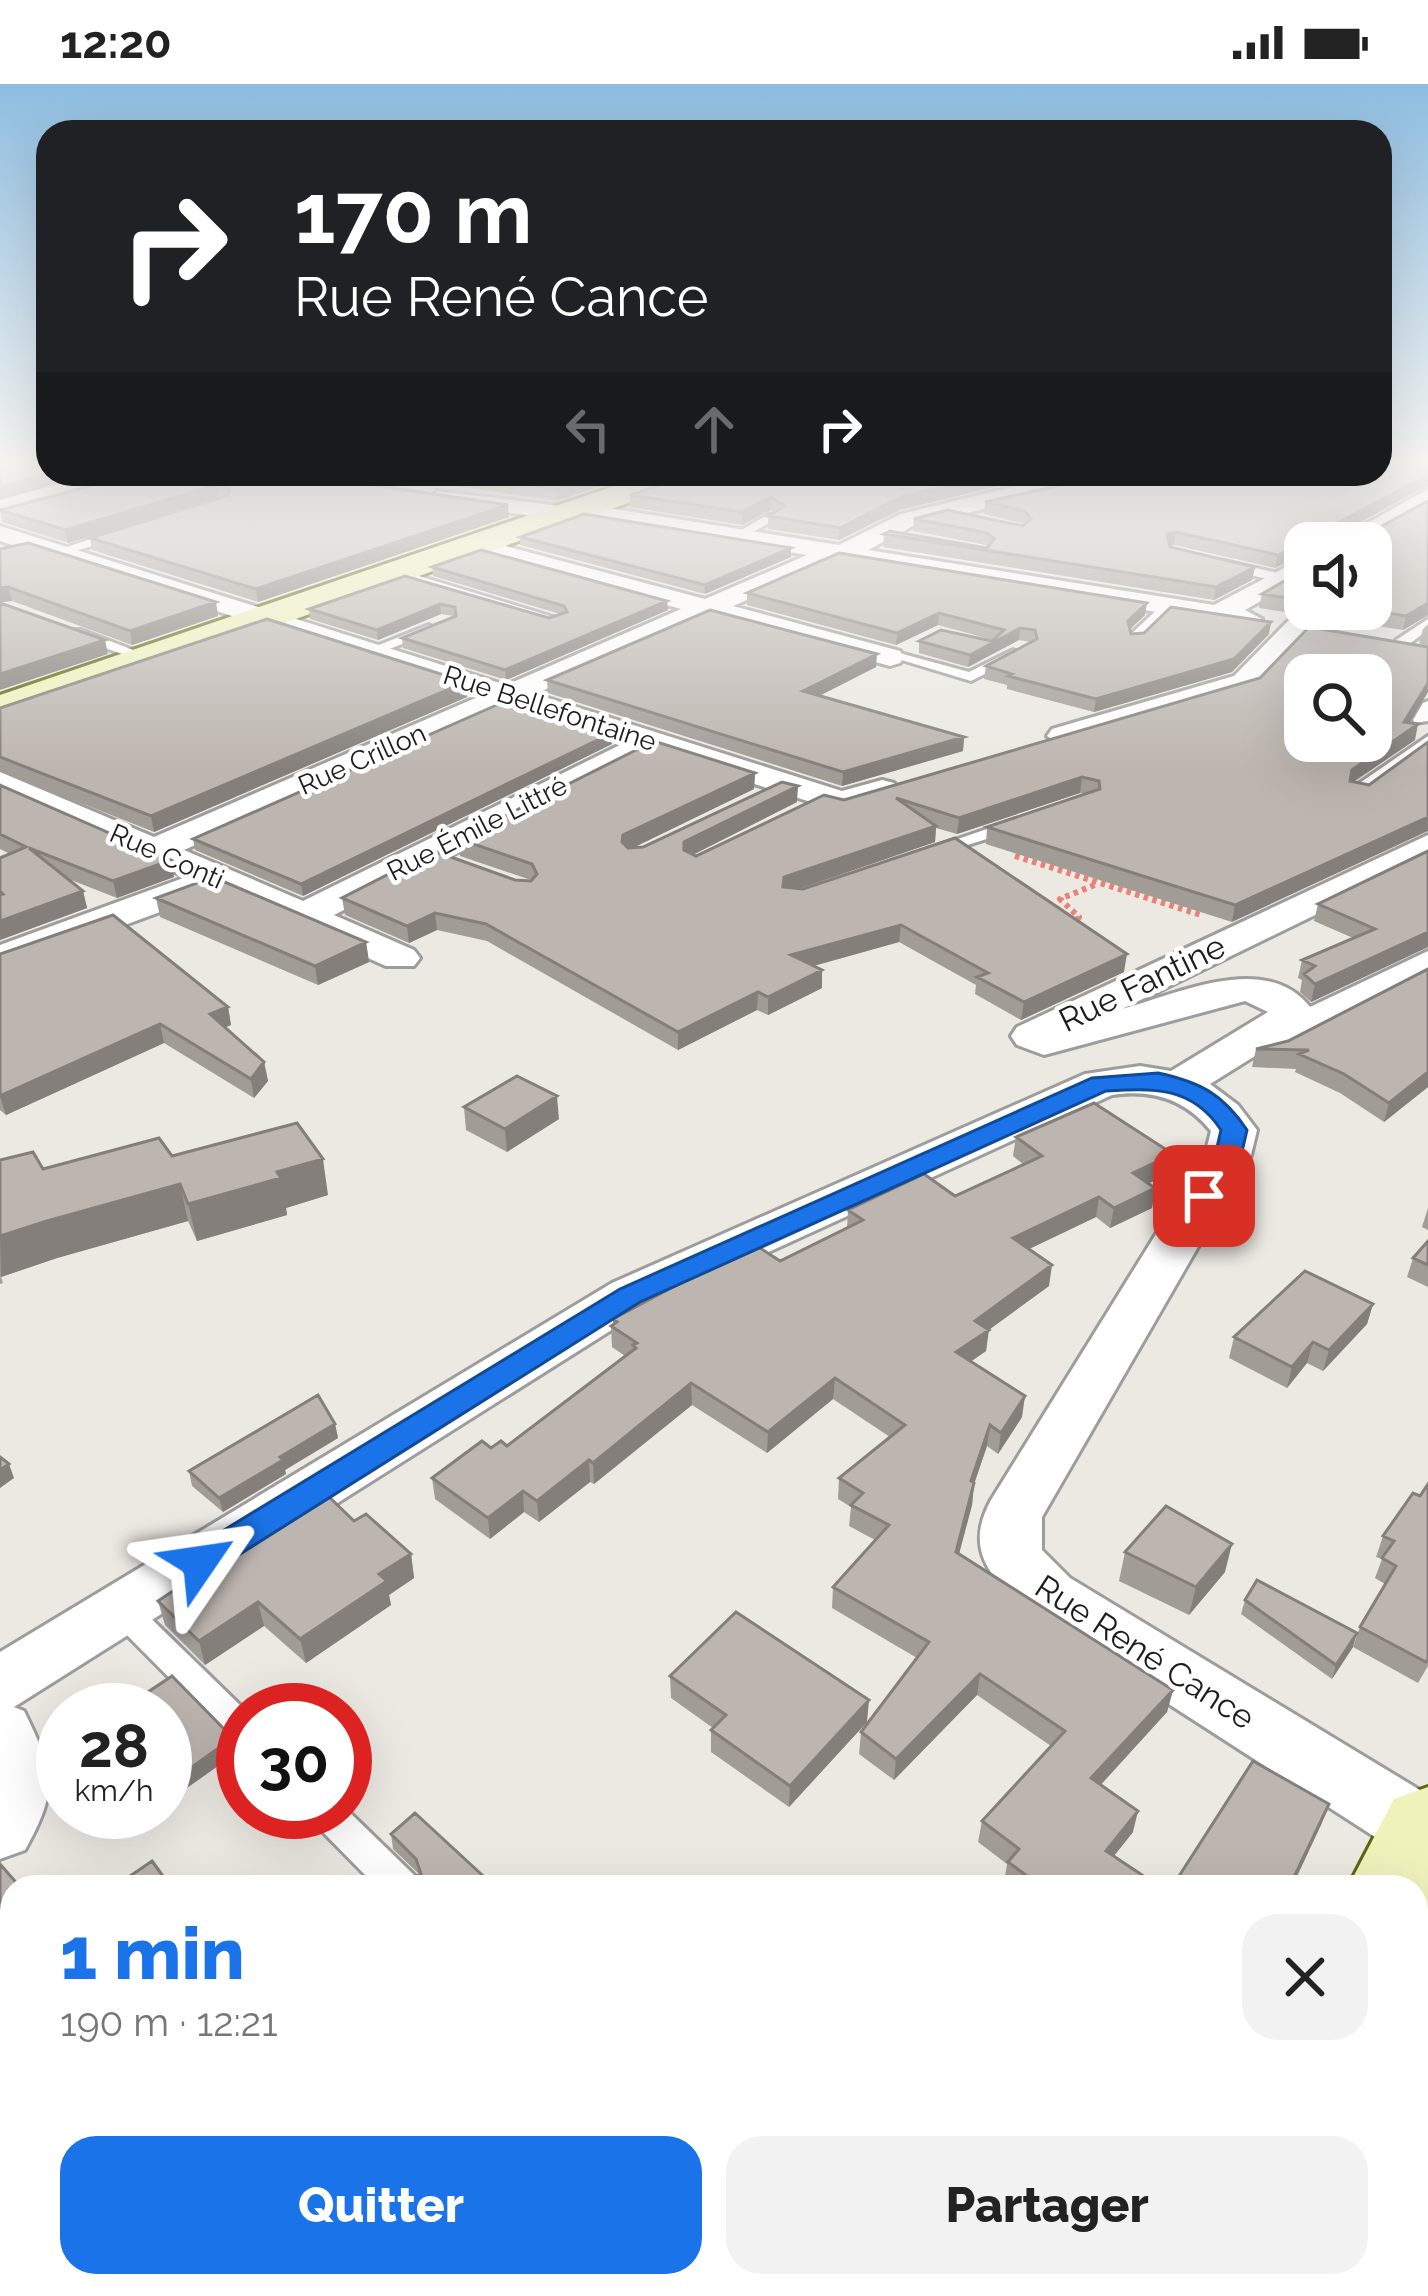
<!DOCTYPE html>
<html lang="fr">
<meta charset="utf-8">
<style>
:root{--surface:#fff;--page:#f2f2f2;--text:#222;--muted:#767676;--accent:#1a73e8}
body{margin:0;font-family:Raleway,sans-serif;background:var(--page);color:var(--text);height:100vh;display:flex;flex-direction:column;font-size:45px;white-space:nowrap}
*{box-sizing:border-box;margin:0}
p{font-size:39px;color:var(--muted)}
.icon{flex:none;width:66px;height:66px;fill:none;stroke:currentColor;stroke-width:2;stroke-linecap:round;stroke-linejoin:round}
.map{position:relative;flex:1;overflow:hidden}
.panel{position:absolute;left:0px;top:1791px;width:1428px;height:423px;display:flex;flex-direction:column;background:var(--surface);border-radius:36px 36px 0 0;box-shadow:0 12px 48px #0002}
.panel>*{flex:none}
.hud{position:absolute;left:36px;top:36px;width:1356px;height:366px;border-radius:36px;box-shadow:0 12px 48px #0002;background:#202124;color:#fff;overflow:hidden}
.buttons{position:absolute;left:1284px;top:438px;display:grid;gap:24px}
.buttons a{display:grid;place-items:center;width:108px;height:108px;border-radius:24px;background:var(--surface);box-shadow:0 12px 48px #0002;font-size:60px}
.speed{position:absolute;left:36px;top:1599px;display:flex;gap:24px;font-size:60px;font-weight:700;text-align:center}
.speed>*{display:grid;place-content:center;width:156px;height:156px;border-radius:50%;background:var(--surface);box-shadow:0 12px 48px #0002;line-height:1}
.speed small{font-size:30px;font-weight:400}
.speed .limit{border:18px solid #d22;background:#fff;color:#111}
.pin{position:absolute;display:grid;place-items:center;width:102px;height:102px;color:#fff;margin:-51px;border-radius:24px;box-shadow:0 6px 18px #0006}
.me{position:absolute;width:132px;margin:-66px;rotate:58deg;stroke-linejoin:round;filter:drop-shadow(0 0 9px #0008)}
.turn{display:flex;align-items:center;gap:42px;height:252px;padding:0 60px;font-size:54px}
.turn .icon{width:156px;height:156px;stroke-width:2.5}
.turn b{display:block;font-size:84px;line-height:102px}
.lanes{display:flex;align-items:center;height:114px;padding:0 60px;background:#0003;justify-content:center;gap:60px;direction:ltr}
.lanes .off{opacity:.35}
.round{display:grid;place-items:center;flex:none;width:126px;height:126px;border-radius:36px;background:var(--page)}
.summary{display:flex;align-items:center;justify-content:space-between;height:204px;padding:0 60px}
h1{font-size:72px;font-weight:800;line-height:90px;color:var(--accent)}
.primary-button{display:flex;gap:24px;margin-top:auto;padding:24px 60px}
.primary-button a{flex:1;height:138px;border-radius:36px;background:var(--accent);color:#fff;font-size:48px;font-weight:800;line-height:138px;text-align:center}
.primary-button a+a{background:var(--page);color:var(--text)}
.status{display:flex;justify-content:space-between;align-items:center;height:84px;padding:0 60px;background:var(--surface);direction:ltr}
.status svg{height:33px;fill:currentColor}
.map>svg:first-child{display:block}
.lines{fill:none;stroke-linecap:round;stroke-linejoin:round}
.lane-casing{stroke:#9d9d9d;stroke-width:6}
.street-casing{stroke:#9d9d9d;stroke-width:6}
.secondary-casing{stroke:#5d6510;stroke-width:6}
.path{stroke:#e98176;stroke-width:6;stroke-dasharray:4.5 4.5;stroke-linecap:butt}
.lane{fill:#fff;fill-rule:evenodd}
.street{fill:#fff;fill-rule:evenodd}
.secondary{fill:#eff2bb;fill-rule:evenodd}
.wall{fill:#a29c97}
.shaded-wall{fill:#847f7b}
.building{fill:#bcb5b0;stroke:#847f7b;stroke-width:3;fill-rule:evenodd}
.route{fill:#1a73e8;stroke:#114b97;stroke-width:3}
.labels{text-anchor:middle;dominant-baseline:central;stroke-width:9;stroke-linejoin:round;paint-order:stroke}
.far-street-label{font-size:27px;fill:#1c1c1c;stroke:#fff}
.street-label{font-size:33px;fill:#1c1c1c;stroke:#fff}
</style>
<div class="status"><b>12:20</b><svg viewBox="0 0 49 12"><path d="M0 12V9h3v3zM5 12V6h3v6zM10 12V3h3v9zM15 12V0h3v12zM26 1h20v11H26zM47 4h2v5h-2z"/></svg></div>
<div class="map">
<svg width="1428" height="2212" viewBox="0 0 1428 2212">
<rect width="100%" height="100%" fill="#ece9e3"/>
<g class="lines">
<!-- lane casing -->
<g class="lane-casing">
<path id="lane" d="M769 430 779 433 741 455 731 452Z
M118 446 122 453 58 472 52 468Z
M1225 477 1286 491 1288 494 1281 498 1220 484 1219 481Z
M386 485H396L563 536 551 539 386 491Z
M1164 519 1176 522 1139 558H1129V552Z
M1428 535V546L1409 560 1428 567V575L1401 570 1396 556Z
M429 541 436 545 434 548 376 570 364 567Z
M71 546H81L154 574 142 577 71 552Z
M1013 566 1020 570 1018 573 971 597 885 571 892 567 969 588Z
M1428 617V637L1415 639 1413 636 1423 619Z
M1428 652V665L1363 713H1351V705Z
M1016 735 1022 736V744L929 773 920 768Z
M122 1514 133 1517 245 1626 243 1660 231 1656 111 1535 106 1526 111 1517Z
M345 1724 414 1791 419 1803H377L314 1739 308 1728H345Z
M206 2202H250L251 2203 247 2212H210Z
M428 2202H477L473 2212H424Z"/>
</g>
<!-- street casing -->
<g class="street-casing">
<path id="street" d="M1067 390H1097L1066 407 917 440 868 466 1214 521 1305 473V492L1245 526 1262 535 1248 543 838 476 733 522 900 567 904 573 900 579 890 582 710 533 535 610 842 707 882 696 894 699 899 706 894 713 842 728 654 668 334 831 414 866 420 874 414 882H386L217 807 0 887V861L186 793 0 710V688L154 753 480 612 0 457V442L506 601 681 525 462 465 459 460 462 455 471 453 705 515 807 471 569 432 559 436 445 419 433 412 437 407 561 422 571 418 839 461 901 430ZM509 622 624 659 303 817 184 766Z
M1428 405V422L1362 459H1332Z
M1298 535 1312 543 1256 604 1063 662 1047 652 1052 645 1234 592 1288 537Z
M1428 751V776L1122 925C1178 910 1266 867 1310 923L1428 867V895L1282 971 1255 972 1210 1000 1238 1021 1257 1046 1251 1071 1042 1433V1466L1070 1494 1428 1711V1781L1403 1771 1026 1528C992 1493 963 1467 991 1416L1205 1071 1211 1047C1185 1015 1152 1005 1112 1011L648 1223 14 1623 24 1627C54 1688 59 1705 25 1766L0 1775V1568L612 1199 1085 990 1140 982 1171 987 1268 928 1245 917 1044 971 1017 961 1011 952 1017 943Z
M12 2160V2202H61L56 2212H0V2165Z"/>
</g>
<!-- secondary casing -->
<g class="secondary-casing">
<path id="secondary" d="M650 390H695L691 397 0 638V611Z
M1428 1703V1837L1416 1842V1803H1348L1394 1715Z
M1037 2202H1162L1158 2212H1033Z"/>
</g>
<!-- path -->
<path class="path" d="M1015 772 1201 831
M1072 844 1079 833 1060 815 1097 800"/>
<!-- lane -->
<use href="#lane" class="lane"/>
<!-- street -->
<use href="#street" class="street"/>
<!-- secondary -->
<use href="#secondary" class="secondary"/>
</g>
<!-- wall -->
<path class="wall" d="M1380 376H1428V401L1340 449 1367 450 1428 417V531L1403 546 1259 524 1262 510 1305 485V525H1371V459H1305V469L1275 484 1174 461 1170 462 1255 483 1252 496 1214 516 883 463 884 450 890 447 987 464 986 461 913 447 914 435 947 426 1023 442 1024 440 984 430 985 418 1070 399 1086 390H1380Z
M135 390 509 433 258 518 92 466 90 454 222 413H219L68 459 2 438 0 425Z
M375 390H636L557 417Z
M691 390 900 426 839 456 768 445V432L774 428 770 426 742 441 630 423V411Z
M520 453 791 473 705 510 520 461Z
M0 465 218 532 132 561 12 517 0 518Z
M432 483 668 526 506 596 403 564 402 554 454 532 441 530 378 556 310 535 309 525 405 492 549 534 560 530 433 492Z
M747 509 1145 531 1130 545 1131 550H1269L1232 588 1094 628 1007 605V601L984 595 986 582 1030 558 1019 556 968 583 919 569V557L993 556 938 541 896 561 747 521Z
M1428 540V563L1419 559 1423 545Z
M876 583 819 612 964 653 963 667 842 702 548 609 547 596Z
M466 598 467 613 154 748 0 687V624Z
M1428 608 1409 639 1415 656 1354 698 1232 838 986 760 987 743 1086 710 1080 709 957 750 936 744 935 758 798 805 1124 888 1021 936 975 910 976 901 899 858 814 882 822 904 768 931 757 926 678 966 487 857 437 846 409 859 345 831 342 814 531 796 460 772 459 755 755 689 754 705 633 764 643 763 797 718 693 771 696 772 844 716Z
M612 649V660L303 812 195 766 193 755Z
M0 701 171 776 174 793 117 814 66 794 83 807 87 824 0 856V774L10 770 0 765Z
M1428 767V863L1311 918 1300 908 1302 896 1298 894 1302 876 1353 854 1314 837 1318 820Z
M156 814 366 858 369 878 318 901 160 833Z
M0 870 228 923 231 941 225 943 264 978 268 997 254 1014 164 959 6 1031 0 1026Z
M1428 885V1003L1384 1038 1340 1009 1295 988 1296 985 1252 983 1256 965 1288 957Z
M464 1023 559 1035 507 1068 466 1046Z
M1016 1053 1169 1089 1149 1099 1155 1104 1152 1124 1110 1144 1096 1133 1029 1165 1049 1202 988 1246 986 1267 970 1278 1022 1333 998 1370 987 1362 974 1400 972 1421 959 1469 1173 1606 1167 1628 1101 1700 1133 1748 1114 1772 1160 1803H1010L1004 1799 1007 1780 978 1758 982 1737 1051 1662 977 1611 894 1696 859 1670 861 1648 917 1574 832 1524 833 1503 875 1456 849 1442 851 1423 838 1415 839 1394 890 1353 833 1315 767 1369 692 1321 594 1400 590 1398 539 1438 524 1428 490 1455 435 1415 432 1394 491 1364 507 1362 625 1272 612 1263 611 1242 613 1241V1235L780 1177 847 1144 848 1126 955 1112 1024 1081 1013 1072Z
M172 1072 328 1111 286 1124 287 1131 197 1157 188 1137 57 1174 1 1193 3 1199 0 1200V1076L43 1085Z
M1428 1124V1146L1422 1143Z
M1428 1157V1203L1407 1193 1413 1174Z
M1373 1220 1367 1240 1323 1287 1307 1279 1287 1304 1229 1274 1234 1253Z
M335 1340 338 1354 285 1386 286 1390 223 1428 192 1402 189 1387Z
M1413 1409 1428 1582 1418 1599 1353 1563 1360 1543 1385 1500 1375 1494 1382 1475 1376 1473 1383 1452Z
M354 1437 411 1470 414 1494 389 1511 391 1521 306 1579 264 1542 205 1581 165 1541 158 1517Z
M1125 1468 1225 1488 1189 1531 1119 1497Z
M1245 1516 1353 1563 1332 1595 1241 1530Z
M670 1592 867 1638 789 1723 711 1668V1646L713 1644 671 1614Z
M145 1610 238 1650 242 1665 174 1713 165 1704V1626L149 1621Z
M391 1750 494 1803H417L415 1793 419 1791 418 1789 393 1765Z
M1428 1967V2212H1243L1232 2202H1416L1421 2037 1416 2034V1970Z"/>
<!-- shaded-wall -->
<path class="shaded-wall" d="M49 390H94L0 416V403Z
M601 390H636L557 417 556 405Z
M1000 390H1048L900 426 839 456 840 444 901 413Z
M1428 391V401L1330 455 1332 442Z
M217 401 219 413 68 459 65 446Z
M771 413 770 426 742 441V428Z
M508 421 509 433 258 518 256 505Z
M1176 448 1174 461 1165 463 1167 450Z
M1308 456V459H1305V469L1275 484 1278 471Z
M791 464V473L705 510V501Z
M1255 483 1252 496 1214 516 1216 503Z
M8 503 12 517 0 518V504Z
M667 517 668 526 506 596 505 586Z
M216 518 218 532 132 561 130 547Z
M1147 519 1145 531 1126 549 1128 537Z
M1428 519V531L1403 546 1406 532Z
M440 520 441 530 378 556 377 546Z
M939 529 938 541 896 561 897 549Z
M1271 538 1269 550 1232 588 1094 628 1096 615Z
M1020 544 1019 556 968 583 970 571Z
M105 556 108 570 0 606V590Z
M877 570 876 583 803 620V607Z
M466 598 467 613 154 748 151 732Z
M1428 599V608L1401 653 1418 640 1415 656 1348 701 1352 686 1404 638Z
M612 649V660L303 812 301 800Z
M964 653 963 667 842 702 843 688Z
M755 689 754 705 624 768 622 758 623 751Z
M1082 693 1080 709 957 750 959 734Z
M798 702 797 718 684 775V758Z
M1428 733V747L1232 838 1235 821Z
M936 742 935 758 784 810V793Z
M171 776 174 793 117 814 113 797Z
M83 807 87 824 0 856V837Z
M435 829 437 846 409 859 407 842Z
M901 841 899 858 791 888V871Z
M1428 848V863L1311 918 1315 900Z
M366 858 369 878 318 901 315 882Z
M1127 870 1124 888 1021 936 1024 918Z
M822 886V904L768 931V913Z
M758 908 757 926 678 966V948Z
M228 923 231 941 214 948 210 930Z
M160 940 164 959 6 1031 0 1012Z
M264 978 268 997 254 1014 251 995Z
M1428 988V1003L1384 1038 1389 1019Z
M557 1012 559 1035 507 1068 505 1045Z
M1173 1070 1169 1089 1130 1109 1133 1089Z
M323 1075 328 1111 286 1124 287 1131 197 1157 188 1120 277 1088Z
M180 1100 188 1137 57 1174 1 1193 0 1152 47 1137Z
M1155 1104 1152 1124 1110 1144 1114 1124Z
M1099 1113 1096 1133 1010 1174 1013 1154Z
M1052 1181 1049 1202 986 1248 989 1246 986 1267 954 1289 956 1268 975 1237Z
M1373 1220 1367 1240 1323 1287 1329 1266Z
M1313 1258 1307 1279 1287 1304 1292 1283Z
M835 1294 833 1315 767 1369 768 1348Z
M691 1299 692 1321 594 1400 593 1379Z
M1025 1312 1022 1333 998 1370 1001 1349Z
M335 1340 338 1354 285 1386 286 1390 223 1428 219 1414 280 1373Z
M990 1341 987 1362 974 1400 972 1421 954 1489 971 1397Z
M589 1376 590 1398 539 1438 537 1417Z
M9 1380 14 1394 0 1404V1386Z
M523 1407 524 1428 490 1455 488 1434Z
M1232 1460 1225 1488 1189 1531 1196 1503Z
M411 1470 414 1494 389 1511 391 1521 306 1579 300 1555 379 1490Z
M258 1518 264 1542 205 1581 199 1557Z
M1357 1549 1353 1563 1332 1595 1336 1581Z
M980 1590 977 1611 894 1696 896 1675Z
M1173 1606 1167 1628 1087 1716 1091 1694Z
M869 1616 867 1638 789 1723 790 1702Z
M238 1650 242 1665 174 1713 170 1699Z
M1329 1720 1321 1741 1292 1803H1286Z
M1138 1727 1133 1748 1101 1788 1106 1767Z
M12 1834V1853L0 1862V1843Z
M12 2101V2135L0 2145V2111Z
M404 2202H407L410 2212H392Z
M954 2202H967L958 2212H945Z
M339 2203 341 2212H328Z"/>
<!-- building -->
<path class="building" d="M2 376H48L49 390 0 403V377Z
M1380 376H1428V391L1332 442 1331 449 1367 450 1428 417V519L1406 532 1360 525H1371V459H1309L1308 456 1278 471 1176 448 1167 450 1170 463 1255 483 1216 503 884 450 890 447 987 464 994 455 987 449 914 435 947 426 1023 442 1031 435 1025 427 985 418 1070 399 1086 390H1380Z
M135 390H299L508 421 256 505 90 454 229 411V403L217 401 65 446 0 426Z
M454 390H601L556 405Z
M691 390H828L845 394 859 390H1000L901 413 840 444 768 432 784 422 771 413 742 428 630 411Z
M584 430 791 464 705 501 520 453Z
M28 459 216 518 130 547 8 503 0 504V465Z
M481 466 667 517 505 586 402 554 456 532 455 523 440 520 377 546 309 525 405 492 549 534 567 528 564 522 432 483Z
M839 469 1147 519 1128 537 1131 550 1144 549 1171 523 1271 538 1234 575 1096 615 1008 592 1012 590 986 582 1037 555 1035 546 1020 544 970 571 919 557 941 546 992 557 1004 546 939 529 897 549 747 509Z
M1305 485V517L1262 510Z
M0 519 105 556 0 590Z
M710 526 877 570 803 607 964 653 843 688 547 596Z
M267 535 466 598 151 732 0 673V624Z
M1309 543 1428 563V599L1404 638 1418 640 1352 686 1350 697 1369 701 1428 658V733L1235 821 987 743 1100 705 1099 697 1082 693 959 734 896 714 936 742 784 793 783 803 803 805 955 754 1127 870 1024 918 977 893 988 889 901 841 791 871 822 886 768 913 758 908 678 948 486 840 435 829 407 842 342 814 434 767 515 796 531 797 537 790 532 780 459 755 654 657 755 689 623 751 622 758 628 764 643 763 782 698 798 702 684 758V766L696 772 824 711 844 716 1260 594ZM1305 591H1371V657H1305Z
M508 616 612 649 301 800 193 755Z
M0 701 171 776 113 797 29 764 83 807 0 837V811L3 810 0 807V774L26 763 0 750Z
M1428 767V848L1315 900 1304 890 1315 882 1302 876 1375 845 1318 820Z
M213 793 366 858 315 882 156 814Z
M113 831 228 923 210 930 264 978 251 995 160 940 0 1012V870Z
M1428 885V988L1389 1019 1344 990 1299 970 1309 966 1256 965 1288 957Z
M517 992 557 1012 505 1045 464 1023Z
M1094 1019 1173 1070 1133 1089 1155 1104 1114 1124 1099 1113 1013 1154 1052 1181 975 1237 989 1246 956 1268 1025 1312 1001 1349 990 1341 971 1397 974 1399 956 1468 1173 1606 1091 1694 1138 1727 1106 1767 1160 1803H1042L1008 1778 1019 1765 982 1737 1065 1647 980 1590 896 1675 861 1648 929 1558 833 1503 889 1441 851 1421 863 1409 839 1394 905 1341 835 1294 768 1348 691 1299 593 1379 589 1376 537 1417 523 1407 488 1434 432 1394 482 1357 491 1364 501 1357 507 1362 636 1264 633 1261 637 1259 611 1242 617 1238 613 1235 754 1160 780 1177 863 1136 848 1126 924 1090 955 1112 1042 1072 1016 1053Z
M297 1039 323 1075 277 1088 281 1094 188 1120 180 1100 47 1137 0 1152V1076L33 1068 43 1085 159 1054 172 1072Z
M1428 1157V1181L1413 1174Z
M1305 1187 1373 1220 1329 1266 1313 1258 1292 1283 1234 1253Z
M318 1311 335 1340 280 1373 283 1376 219 1414 189 1387Z
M0 1373 9 1380 0 1386Z
M1428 1400V1575L1426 1578 1360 1543 1396 1482 1382 1474 1394 1457 1383 1452 1413 1409 1420 1412Z
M323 1407 354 1437 366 1430 411 1470 379 1490 387 1497 300 1555 258 1518 199 1557 158 1517Z
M1166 1422 1232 1460 1196 1503 1125 1468Z
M1257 1496 1357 1549 1336 1581 1245 1516Z
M736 1528 869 1616 790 1702 711 1646 726 1631 670 1592Z
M172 1592 224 1645 238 1650 170 1699 165 1694V1626H142L153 1618 145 1610Z
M1253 1677 1329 1720 1296 1789 1286 1803H1172Z
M415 1729 494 1802 425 1803 415 1793 421 1790 416 1775 391 1750Z
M152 1777 171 1803H114Z
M0 1780 20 1803H12V1834L0 1843Z
M12 1959V2101L0 2111V1968Z
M1421 1962 1428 1967V2011L1416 2002V1970Z
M1428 2027V2212H1276L1265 2202H1416V2044Z
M35 2202H119L125 2212H23Z
M242 2202H404L392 2212H344L339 2203 328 2212H240L246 2208Z
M807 2202H954L945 2212H797Z"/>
<!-- sky -->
<linearGradient id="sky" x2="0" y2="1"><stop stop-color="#8ebde0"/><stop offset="0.55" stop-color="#f6f5f2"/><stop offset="1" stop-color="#f6f5f2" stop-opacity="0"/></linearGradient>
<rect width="1428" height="686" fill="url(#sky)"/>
<!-- route -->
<path class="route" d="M1158 989C1200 998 1223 1010 1247 1046L1241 1072 1214 1117H1194L1190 1112 1215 1072 1221 1046C1192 1002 1153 1004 1106 1007L640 1218 213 1487 200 1491 188 1487 183 1478 188 1468 620 1205 1092 994Z"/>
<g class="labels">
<!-- far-street labels -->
<g class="far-street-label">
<text transform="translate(550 624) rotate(18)">Rue Bellefontaine</text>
<text transform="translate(362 675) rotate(-24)">Rue Crillon</text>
<text transform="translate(477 744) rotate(-27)">Rue Émile Littré</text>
<text transform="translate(167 772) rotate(24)">Rue Conti</text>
</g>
<!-- street labels -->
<g class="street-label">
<text transform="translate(1142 899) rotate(-26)">Rue Fantine</text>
<text transform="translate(1145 1568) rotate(33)">Rue René Cance</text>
</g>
</g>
</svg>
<div class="buttons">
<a><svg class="icon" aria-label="sound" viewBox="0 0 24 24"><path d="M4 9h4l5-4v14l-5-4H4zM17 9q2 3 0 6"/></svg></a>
<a><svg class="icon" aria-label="search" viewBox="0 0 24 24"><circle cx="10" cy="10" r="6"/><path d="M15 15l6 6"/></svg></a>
</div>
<div class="speed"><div>28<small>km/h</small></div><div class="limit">30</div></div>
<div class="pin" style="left:1204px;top:1112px;background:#d93025"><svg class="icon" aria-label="arrive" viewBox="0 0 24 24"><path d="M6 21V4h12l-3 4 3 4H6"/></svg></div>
<svg class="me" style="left:200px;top:1478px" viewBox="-20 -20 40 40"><path d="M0-17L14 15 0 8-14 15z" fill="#1a73e8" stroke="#fff" stroke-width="4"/></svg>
<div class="hud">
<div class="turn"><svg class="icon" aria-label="right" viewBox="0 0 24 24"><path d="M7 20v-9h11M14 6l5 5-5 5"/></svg><div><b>170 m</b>Rue René Cance</div></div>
<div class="lanes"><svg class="icon off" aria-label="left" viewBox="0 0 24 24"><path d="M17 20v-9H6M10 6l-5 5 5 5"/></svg><svg class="icon off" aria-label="ahead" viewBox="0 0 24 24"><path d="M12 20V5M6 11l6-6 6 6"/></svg><svg class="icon" aria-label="right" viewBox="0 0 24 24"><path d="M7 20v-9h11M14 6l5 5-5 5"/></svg></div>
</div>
<section class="panel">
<div class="summary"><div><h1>1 min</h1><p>190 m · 12:21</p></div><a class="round"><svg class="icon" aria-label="close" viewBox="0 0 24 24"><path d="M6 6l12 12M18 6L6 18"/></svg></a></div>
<div class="primary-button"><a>Quitter</a><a>Partager</a></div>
</section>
</div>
